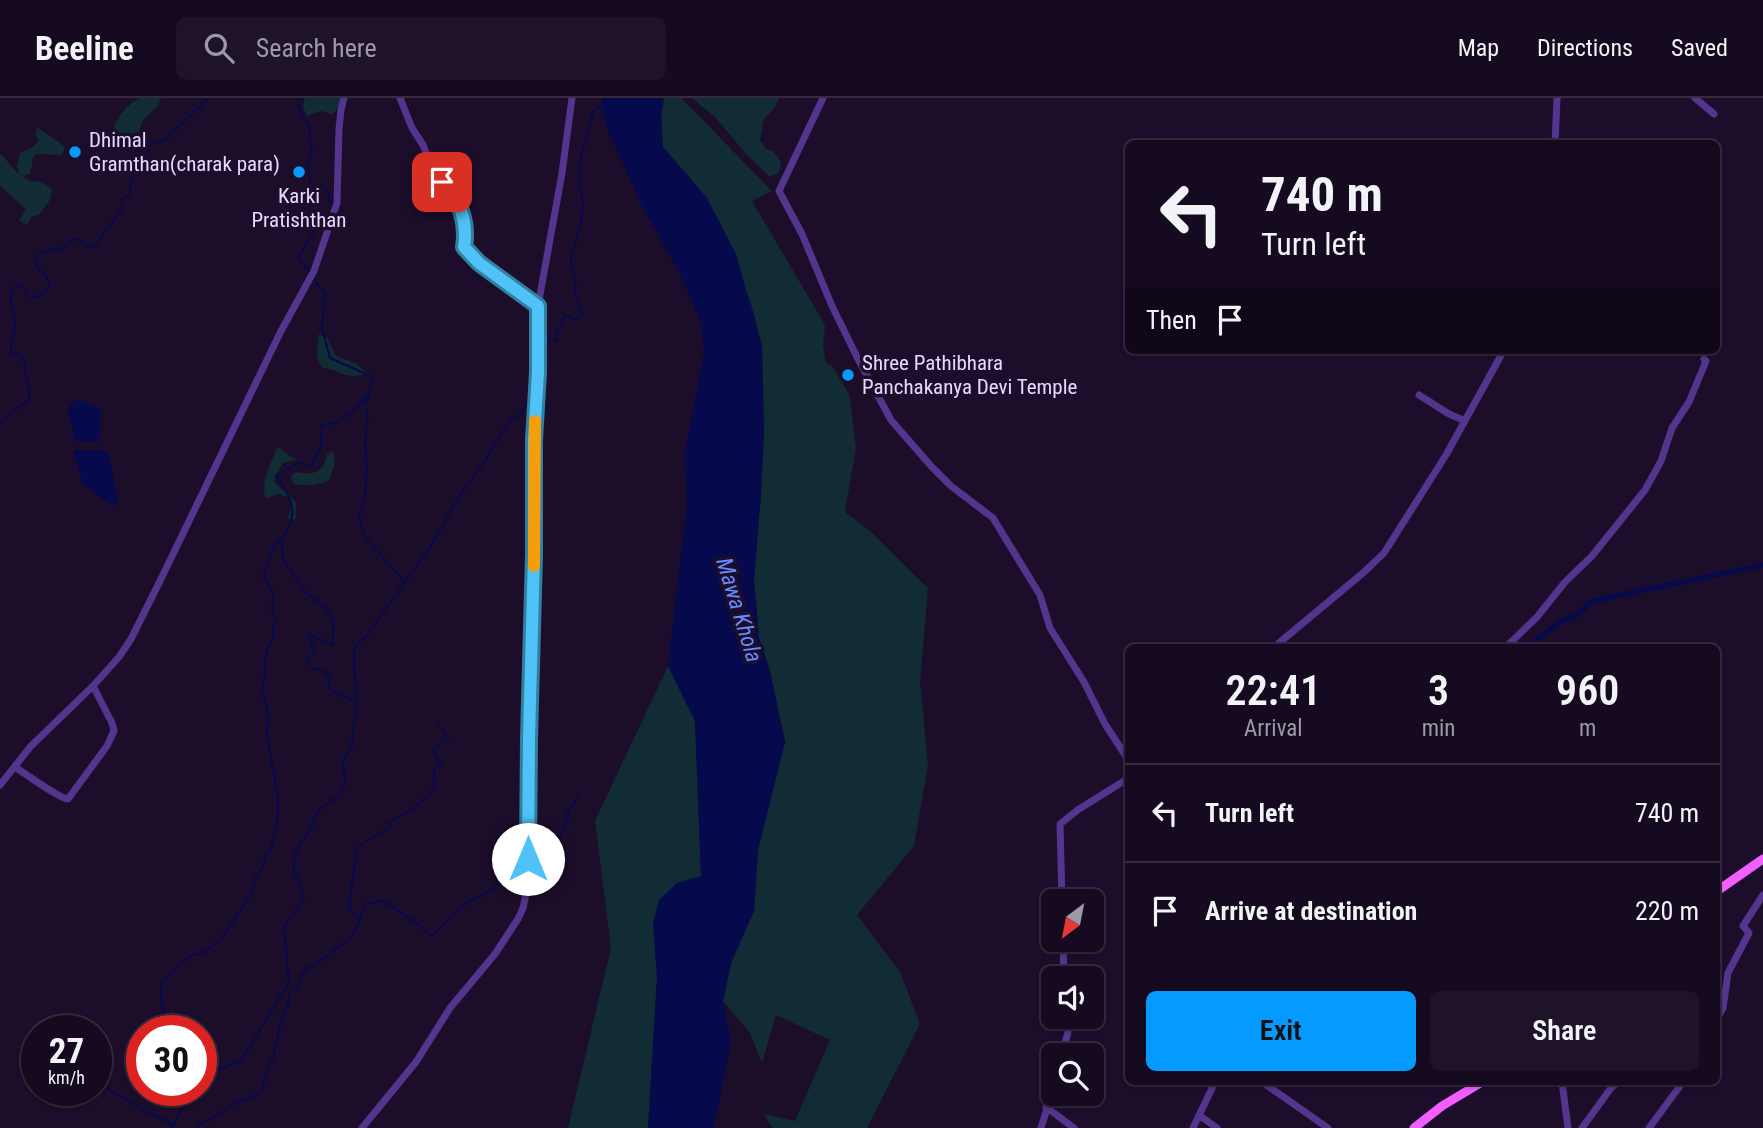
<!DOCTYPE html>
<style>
:root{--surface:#150a20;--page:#1e1329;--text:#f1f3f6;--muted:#9d9aa5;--line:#342b3e;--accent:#049aff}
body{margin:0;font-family:"Roboto Condensed",sans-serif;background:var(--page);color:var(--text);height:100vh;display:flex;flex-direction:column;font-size:26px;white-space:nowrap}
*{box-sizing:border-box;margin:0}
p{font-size:23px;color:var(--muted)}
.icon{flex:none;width:38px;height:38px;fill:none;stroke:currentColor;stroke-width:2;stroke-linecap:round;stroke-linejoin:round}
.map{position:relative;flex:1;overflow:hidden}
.details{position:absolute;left:1125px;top:546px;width:595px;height:441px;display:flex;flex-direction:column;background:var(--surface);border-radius:10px;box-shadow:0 2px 5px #0004,0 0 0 2px var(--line)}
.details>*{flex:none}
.hud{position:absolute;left:1125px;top:42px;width:595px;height:214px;border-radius:10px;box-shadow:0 2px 5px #0004,0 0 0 2px var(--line);background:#150a20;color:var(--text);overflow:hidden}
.needle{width:46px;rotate:212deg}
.tools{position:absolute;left:1041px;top:791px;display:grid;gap:14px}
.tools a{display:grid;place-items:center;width:63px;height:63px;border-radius:10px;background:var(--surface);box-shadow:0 2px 5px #0004,0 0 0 2px var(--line);font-size:35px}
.speed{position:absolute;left:21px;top:917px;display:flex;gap:14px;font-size:35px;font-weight:700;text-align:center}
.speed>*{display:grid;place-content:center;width:91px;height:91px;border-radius:50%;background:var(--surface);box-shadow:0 2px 5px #0004,0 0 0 2px var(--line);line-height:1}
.speed small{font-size:18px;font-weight:400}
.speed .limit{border:10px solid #d22;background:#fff;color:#111}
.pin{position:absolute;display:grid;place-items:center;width:60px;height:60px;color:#fff;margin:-30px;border-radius:14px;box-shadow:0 4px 10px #0006}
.me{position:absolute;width:77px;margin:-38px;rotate:0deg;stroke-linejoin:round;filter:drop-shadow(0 0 5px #0008)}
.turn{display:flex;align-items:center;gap:24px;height:147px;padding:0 21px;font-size:32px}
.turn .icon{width:91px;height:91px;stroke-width:2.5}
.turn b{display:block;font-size:49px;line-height:60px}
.then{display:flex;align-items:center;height:66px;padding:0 21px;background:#0003;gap:14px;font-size:26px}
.eta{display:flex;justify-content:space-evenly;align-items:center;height:119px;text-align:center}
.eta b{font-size:42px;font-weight:600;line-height:49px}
.primary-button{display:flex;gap:14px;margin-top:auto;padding:14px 21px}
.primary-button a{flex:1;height:80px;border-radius:10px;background:var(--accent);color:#111;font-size:28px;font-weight:600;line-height:80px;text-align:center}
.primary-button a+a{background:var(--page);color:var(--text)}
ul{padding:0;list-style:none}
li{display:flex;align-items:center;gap:21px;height:98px;padding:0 21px;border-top:2px solid var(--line)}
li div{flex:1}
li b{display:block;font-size:26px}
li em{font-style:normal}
header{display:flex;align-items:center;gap:42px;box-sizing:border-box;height:98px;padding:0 35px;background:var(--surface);border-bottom:2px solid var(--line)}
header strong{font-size:33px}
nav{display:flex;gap:38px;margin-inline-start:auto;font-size:24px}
.search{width:490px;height:63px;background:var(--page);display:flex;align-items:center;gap:18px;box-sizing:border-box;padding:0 24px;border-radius:10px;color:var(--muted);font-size:26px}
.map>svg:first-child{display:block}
.green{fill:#112c35}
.water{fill:#060a4c}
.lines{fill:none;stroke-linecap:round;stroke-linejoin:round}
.stream{stroke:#060a4c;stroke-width:2}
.canal{stroke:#060a4c;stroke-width:5}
.minor{stroke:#53358e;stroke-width:7}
.major{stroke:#f35fff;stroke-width:9}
.route-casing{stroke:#337fa1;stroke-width:18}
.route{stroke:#4fc3f7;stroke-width:12}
.slow{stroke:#f59e0b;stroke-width:12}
.poi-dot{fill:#049aff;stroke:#1c0e2b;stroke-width:2.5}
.labels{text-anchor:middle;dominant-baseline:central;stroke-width:7;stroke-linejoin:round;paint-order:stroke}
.poi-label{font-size:21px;fill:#e8d8ff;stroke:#1c0e2b;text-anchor:start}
.water-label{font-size:23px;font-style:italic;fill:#668aff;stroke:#1c0e2b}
</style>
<header>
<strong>Beeline</strong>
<div class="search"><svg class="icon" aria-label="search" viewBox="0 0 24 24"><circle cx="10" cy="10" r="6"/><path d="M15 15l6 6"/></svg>Search here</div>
<nav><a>Map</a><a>Directions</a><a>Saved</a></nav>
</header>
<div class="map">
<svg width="1763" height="1030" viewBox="0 0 1763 1030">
<rect width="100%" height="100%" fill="#1c0e2b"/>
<!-- green -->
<path class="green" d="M140 0H161L158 8 143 22 138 37 121 43 110 50C112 28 120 10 140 0Z
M304 0H343L341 8 332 16 321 13 307 18 303 9Z
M664 0H681L772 93 752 103 825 227 823 248 826 265 832 268 849 296 856 350 845 414 871 434 928 490 920 584 928 666 914 748 857 817 900 874 920 926 867 1030H772L764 1016 795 1023 830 942 776 917 762 965 750 935 723 903 731 865 754 813 758 752 785 644 770 573 759 540 754 482 761 395 764 333 762 248 751 205 707 100 663 49 661 18Z
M692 0H779L775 9 764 21 760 42 766 51 773 53 781 64C782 72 778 78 769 78L748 58 715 19Z
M37 29 64 48V53L60 57 36 56 32 61V66L30 76 22 78 30 83 41 84 52 91C51 106 46 106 39 117L32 118 27 127 19 123 26 111 0 88V56C8 62 12 71 20 76L17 69 20 55 33 49 39 42 35 36Z
M319 236 327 240 336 258 355 265 367 275C362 276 358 278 354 278 342 278 334 270 323 270 315 262 317 246 319 236Z
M278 349 293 360 298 361 283 365 275 378 274 384 296 404V420L294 422 288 421 291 407 288 399 278 396 269 400 265 399C261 384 271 363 278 349Z
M333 353 335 365 329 382C317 388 306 388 293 386L291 378 296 374C314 377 323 376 327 356Z
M668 568 695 623 701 778 677 785 653 825 657 879 648 1030H568L611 850 595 723Z"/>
<!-- water -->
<path class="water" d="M602 0H664L661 18 663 49 707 100 736 156 762 248 764 333 761 395 754 482 759 540 770 573 785 644 758 752 754 813 731 865 723 903 731 943 714 1030H648L657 879 653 825 659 802 677 785 701 778 695 623 668 568 687 402 684 358 704 254 700 223 680 176 642 108 609 35 603 18Z
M77 301 101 311 99 344 74 343 72 327 68 318V310Z
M75 352H97L108 354 118 402 113 409 84 387 73 355Z"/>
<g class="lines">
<!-- stream -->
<path class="stream" d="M304 0 299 10 309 29 310 40 312 52 308 66 310 87 321 88 329 96V103L333 105V107
M310 175 298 159 318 128 330 115
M541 285 544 245 549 243 557 242 556 233 560 230 565 217 575 222 580 221 583 216 575 195 576 182 571 166V157L575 147 581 123 583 104 579 86 581 59 593 14 604 5
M369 295 365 308 368 317 365 342 367 369 365 398 359 419 364 438 402 481 403 485
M539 311 541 287
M0 325 5 323 11 313 20 309 29 301 30 293 25 276 24 262 20 256 11 257C10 245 14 240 15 229 17 215 7 204 12 190L20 188 25 191 26 197C39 201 43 198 50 188L46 178 35 167 39 156 51 151 60 153 70 142 78 141 91 150 96 146 122 111V102L129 97 133 76 142 68 147 53 152 45 164 43 209 0
M538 367V327
M357 604C357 591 351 556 356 547 359 543 361 542 365 540L433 445 458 400 481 369 501 335 510 323 519 317 527 306 529 295 532 292
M274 677 266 630 269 621 266 615 267 609 262 595 266 566 265 561 267 552 273 539V530L276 523 272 513 273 494 263 478 274 447 282 440
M532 677 535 768 534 783H533
M525 707 523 673 529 444 530 333 531 310 529 295
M535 756C551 747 565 740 566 721L570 719 567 715 579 698
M360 820 365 805H374L382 802 415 824 431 838 469 803 480 799 498 786 518 781 525 782
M164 933C166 915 159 904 161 886L180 867 191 858 202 855 210 850 225 836 251 796 256 778 261 773 266 758 271 751 275 732 277 728 278 700 274 676
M201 978 241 963 289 884 284 828 304 801C304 786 290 776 294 761 296 748 307 739 312 728 314 723 314 717 318 713 325 707 337 700 342 693 348 684 344 677 343 667 343 659 350 654 352 648 353 643 352 636 353 631 354 622 357 614 357 605L332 593 329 588 330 580 320 571 315 572 307 564V559L312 558 315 554 308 536 332 547 334 523 326 511 306 494 283 462 282 439C301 417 291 398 276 378L299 365 312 368 321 347V328L341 323 358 308 369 295 373 279 330 260 322 230 325 196 313 180
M100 986 142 1011 174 1027
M173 1030 189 992
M198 1030 199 1027 208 1023 232 1007 258 996 262 992 268 970 273 961 281 922 288 907 289 896 297 888 300 879 308 870 320 863 351 839 360 822 357 818 349 811 357 749 389 730 391 728 388 725 413 711 434 691V671L442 666 432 652 449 641 438 626"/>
<!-- canal -->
<path class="canal" d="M1526 550 1561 523 1574 519 1593 503 1763 467"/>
<!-- minor -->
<path class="minor" d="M400 0 412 30 423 47 434 75 450 92 457 102 461 111 466 139 464 149 479 165 534 203 538 208
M823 0 779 93 802 136 832 208 857 259 891 322 931 368 951 388 993 420 1040 497 1050 530 1084 584 1105 626 1129 663
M1695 0 1714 16
M1555 46 1557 0
M1419 297 1449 316 1465 323
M1273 550 1363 475 1384 455 1446 357 1504 252
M1505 550 1537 519 1565 484 1592 458 1645 392 1661 363 1672 330 1689 304 1706 263 1704 261
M15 669C26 676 58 700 68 701L107 648 114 633 112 625 93 588
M0 687 31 648 93 588 119 559 131 541 160 483 281 233 314 173 337 105 339 31 341 12 344 0
M1062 803 1060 726 1079 711 1129 680
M1063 842 1064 880
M1717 921 1723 910 1728 875 1749 835 1743 828 1763 797
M1062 957 1068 934 1067 919
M1262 984 1328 1030
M1562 984 1568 1030
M1046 1009 1074 1030
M1199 1017 1217 1030
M362 1030 416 964 450 910 495 856 518 821 523 810 528 786 529 660 535 458 534 342 538 273V208L562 75 572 0
M1041 1030 1054 988
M1193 1030 1215 984
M1582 1030 1611 990 1618 984
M1649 1030 1683 984"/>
<!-- major -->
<path class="major" d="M1717 793 1763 761
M1414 1030 1442 1008 1482 984"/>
</g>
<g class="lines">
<!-- route casing -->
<g class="route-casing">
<path id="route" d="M442 84C460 100 468 125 464 149L479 165 538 208V274L534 342V457L529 640 528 761"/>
</g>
<!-- route -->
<use href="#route" class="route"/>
<!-- slow -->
<path class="slow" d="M534 468 535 323"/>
</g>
<!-- markers -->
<g class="poi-dot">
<circle cx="75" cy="54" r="7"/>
<circle cx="299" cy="74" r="7"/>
<circle cx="848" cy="277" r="7"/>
</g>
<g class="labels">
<!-- poi labels -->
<g class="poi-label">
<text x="89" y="42">Dhimal<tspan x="89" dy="24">Gramthan(charak para)</tspan></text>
<text x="299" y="98" text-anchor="middle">Karki<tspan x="299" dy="24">Pratishthan</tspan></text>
<text x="862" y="265">Shree Pathibhara<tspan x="862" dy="24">Panchakanya Devi Temple</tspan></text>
</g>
<!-- water labels -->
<g class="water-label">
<text transform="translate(739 512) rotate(73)">Mawa Khola</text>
</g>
</g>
</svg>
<div class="tools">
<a><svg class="needle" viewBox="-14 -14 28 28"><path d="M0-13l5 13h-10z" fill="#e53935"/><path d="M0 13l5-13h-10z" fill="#9d9aa5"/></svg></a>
<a><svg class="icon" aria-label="sound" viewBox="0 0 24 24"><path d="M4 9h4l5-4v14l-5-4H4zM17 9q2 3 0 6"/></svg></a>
<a><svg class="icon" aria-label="search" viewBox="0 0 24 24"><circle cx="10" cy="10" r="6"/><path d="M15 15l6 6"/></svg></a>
</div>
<div class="speed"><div>27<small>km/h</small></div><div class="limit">30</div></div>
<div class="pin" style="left:442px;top:84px;background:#d93025"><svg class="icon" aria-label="arrive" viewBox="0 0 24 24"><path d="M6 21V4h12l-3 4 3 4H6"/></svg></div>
<svg class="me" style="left:528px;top:761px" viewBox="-20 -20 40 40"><circle r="19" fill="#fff"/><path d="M0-13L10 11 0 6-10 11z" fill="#4fc3f7"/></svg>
<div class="hud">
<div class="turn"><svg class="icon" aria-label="left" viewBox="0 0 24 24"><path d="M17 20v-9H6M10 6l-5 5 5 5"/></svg><div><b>740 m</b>Turn left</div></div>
<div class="then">Then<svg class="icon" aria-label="arrive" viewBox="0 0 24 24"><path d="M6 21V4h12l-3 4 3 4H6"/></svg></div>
</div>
<section class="details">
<div class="eta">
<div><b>22:41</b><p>Arrival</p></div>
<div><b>3</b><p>min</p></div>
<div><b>960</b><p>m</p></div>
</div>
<ul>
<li><svg class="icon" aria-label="left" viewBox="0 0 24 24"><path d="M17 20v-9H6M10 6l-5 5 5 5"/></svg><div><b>Turn left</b></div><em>740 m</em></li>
<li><svg class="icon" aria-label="arrive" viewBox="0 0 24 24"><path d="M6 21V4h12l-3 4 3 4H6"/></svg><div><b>Arrive at destination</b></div><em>220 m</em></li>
</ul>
<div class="primary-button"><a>Exit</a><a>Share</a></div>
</section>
</div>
